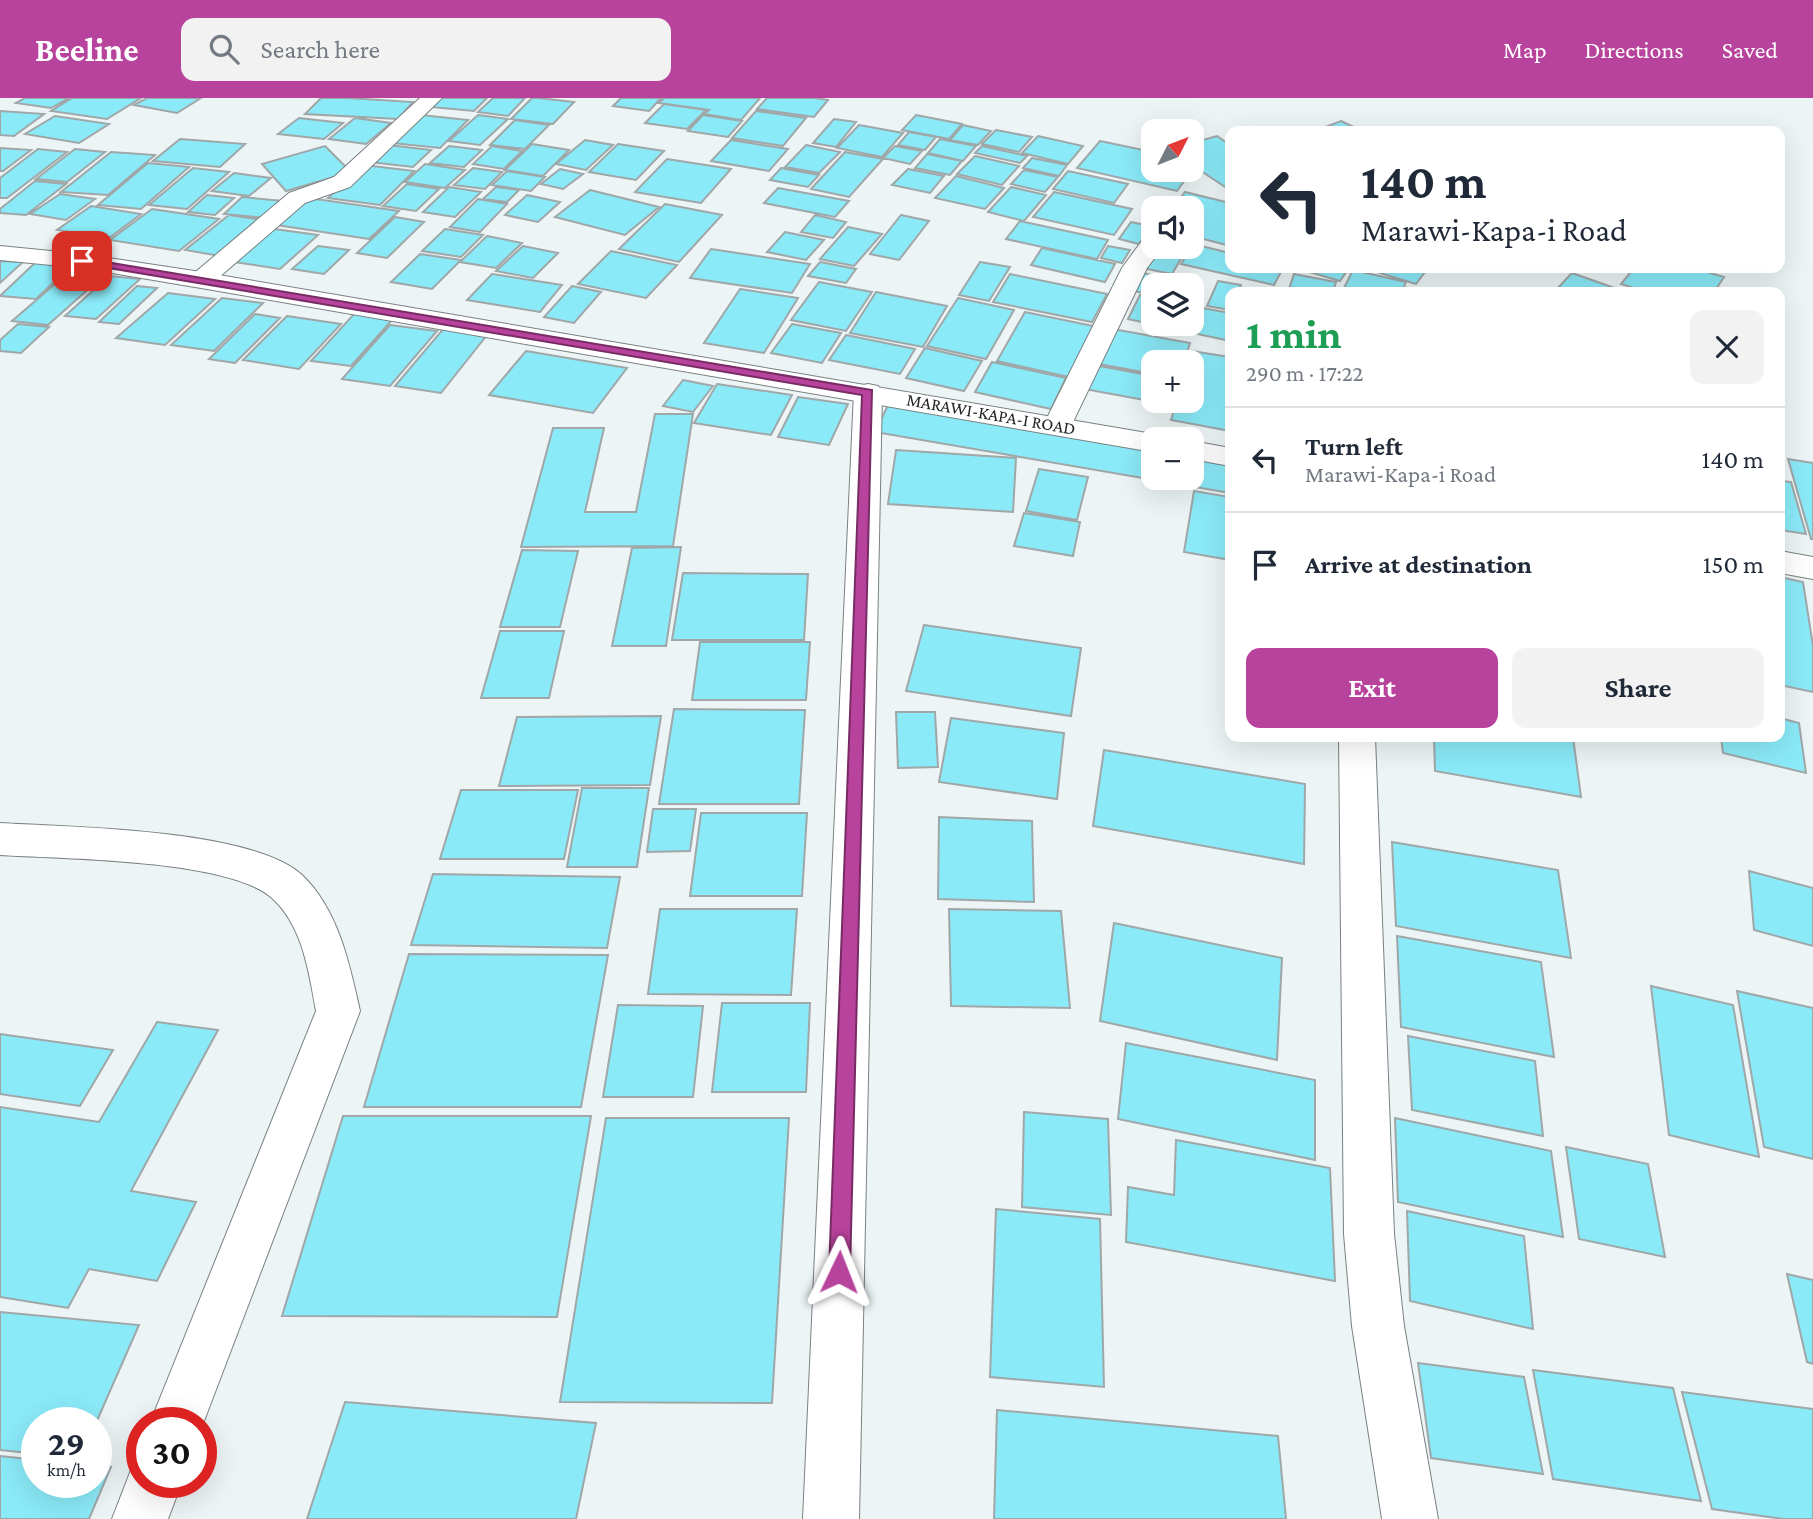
<!DOCTYPE html>
<meta charset="utf-8">
<style>
:root{--surface:#fff;--page:#f2f2f3;--text:#1f2937;--muted:#747a83;--line:#e0e1e3;--accent:#b7439c}
body{margin:0;font-family:"Crimson Pro",serif;background:var(--page);color:var(--text);height:100vh;display:flex;flex-direction:column;font-size:26px;white-space:nowrap}
*{box-sizing:border-box;margin:0}
p{font-size:23px;color:var(--muted)}
.icon{flex:none;width:38px;height:38px;fill:none;stroke:currentColor;stroke-width:2;stroke-linecap:round;stroke-linejoin:round}
.map{position:relative;flex:1;overflow:hidden}
.side{position:absolute;left:1225px;top:189px;width:560px;height:455px;display:flex;flex-direction:column;background:var(--surface);border-radius:14px;box-shadow:0 7px 28px #0002}
.side>*{flex:none}
.top-card{position:absolute;left:1225px;top:28px;width:560px;height:147px;border-radius:14px;box-shadow:0 7px 28px #0002;background:#fff;color:var(--text);overflow:hidden}
.needle{width:46px;rotate:48deg}
.fabs{position:absolute;left:1141px;top:21px;display:grid;gap:14px}
.fabs a{display:grid;place-items:center;width:63px;height:63px;border-radius:14px;background:var(--surface);box-shadow:0 7px 28px #0002;font-size:35px}
.speed{position:absolute;left:21px;top:1309px;display:flex;gap:14px;font-size:35px;font-weight:700;text-align:center}
.speed>*{display:grid;place-content:center;width:91px;height:91px;border-radius:50%;background:var(--surface);box-shadow:0 7px 28px #0002;line-height:1}
.speed small{font-size:18px;font-weight:400}
.speed .limit{border:10px solid #d22;background:#fff;color:#111}
.pin{position:absolute;display:grid;place-items:center;width:60px;height:60px;color:#fff;margin:-30px;border-radius:14px;box-shadow:0 4px 10px #0006}
.me{position:absolute;width:77px;margin:-38px;rotate:2deg;stroke-linejoin:round;filter:drop-shadow(0 0 5px #0008)}
.turn{display:flex;align-items:center;gap:24px;height:147px;padding:0 21px;font-size:32px}
.turn .icon{width:91px;height:91px;stroke-width:2.5}
.turn b{display:block;font-size:49px;line-height:60px}
.round{display:grid;place-items:center;flex:none;width:74px;height:74px;border-radius:14px;background:var(--page)}
.head{display:flex;align-items:center;justify-content:space-between;height:119px;padding:0 21px}
h1{font-size:42px;font-weight:700;line-height:52px;color:#1e9e55}
.primary-button{display:flex;gap:14px;margin-top:auto;padding:14px 21px}
.primary-button a{flex:1;height:80px;border-radius:14px;background:var(--accent);color:#fff;font-size:28px;font-weight:700;line-height:80px;text-align:center}
.primary-button a+a{background:var(--page);color:var(--text)}
ul{padding:0;list-style:none}
li{display:flex;align-items:center;gap:21px;height:105px;padding:0 21px;border-top:2px solid var(--line)}
li div{flex:1}
li b{display:block;font-size:26px}
li em{font-style:normal}
header{display:flex;align-items:center;gap:42px;box-sizing:border-box;height:98px;padding:0 35px;background:var(--accent);color:#fff}
header strong{font-size:33px}
nav{display:flex;gap:38px;margin-inline-start:auto;font-size:24px}
.search{width:490px;height:63px;background:var(--page);display:flex;align-items:center;gap:18px;box-sizing:border-box;padding:0 24px;border-radius:14px;color:var(--muted);font-size:26px}
.map>svg:first-child{display:block}
.building{fill:#8beaf8;stroke:#9fa7a8;stroke-width:2}
.lines{fill:none;stroke-linecap:round;stroke-linejoin:round}
.street-casing{stroke:#798182;stroke-width:2}
.secondary-casing{stroke:#798182;stroke-width:2}
.street{fill:#fff;fill-rule:evenodd}
.secondary{fill:#fff;fill-rule:evenodd}
.route{fill:#b7439c;stroke:#772c65;stroke-width:2}
.labels{text-anchor:middle;dominant-baseline:central;stroke-width:5;stroke-linejoin:round;paint-order:stroke}
.far-street-label{font-size:18px;fill:#242728;stroke:#fff}
</style>
<header>
<strong>Beeline</strong>
<div class="search"><svg class="icon" aria-label="search" viewBox="0 0 24 24"><circle cx="10" cy="10" r="6"/><path d="M15 15l6 6"/></svg>Search here</div>
<nav><a>Map</a><a>Directions</a><a>Saved</a></nav>
</header>
<div class="map">
<svg width="1813" height="1421" viewBox="0 0 1813 1421">
<rect width="100%" height="100%" fill="#ecf4f5"/>
<!-- building -->
<path class="building" d="M25 0H69L51 10 16 5Z
M72 0H141L107 21 51 13Z
M147 0H201L177 15 134 7Z
M321 0H347L413 4 398 21 305 16Z
M441 0H487L474 13 431 9Z
M493 0H525L508 18 478 14Z
M532 0H538L574 4 553 26 511 21Z
M621 0H661L649 13 613 8Z
M664 0H760L741 22 704 16 709 12 659 5Z
M767 0H815L828 2 814 19 757 11Z
M664 6 706 12 687 31 645 25Z
M0 13 44 16 14 38 0 37Z
M756 13 806 20 783 48 732 40Z
M421 17 468 22 440 50 392 45Z
M478 17 508 21 480 47 449 43Z
M703 17 742 23 728 39 688 33Z
M916 17 962 26 949 41 902 32Z
M55 18 109 26 79 45 25 36Z
M299 20 343 25 324 41 278 36Z
M355 20 391 25 366 46 329 41Z
M834 21 856 24 836 49 813 45Z
M515 22 549 27 525 51 490 47Z
M1341 23 1362 33H1315Z
M859 27 903 35 882 59 837 50Z
M963 27 991 33 978 47 950 42Z
M996 32 1032 39 1019 54 982 46Z
M909 34 936 39 925 52 898 47Z
M1038 38 1083 48 1068 66 1022 55Z
M1217 38 1230 47V87L1225 89 1192 67V45Z
M180 41 245 46 220 69 153 63Z
M940 41 976 48 963 63 928 55Z
M585 42 613 47 586 72 556 66Z
M731 42 788 51 769 73 711 63Z
M1100 43 1153 54V72L1193 71 1177 93 1077 70Z
M532 46 569 52 543 78 505 72Z
M618 46 664 53 636 82 589 74Z
M388 47 431 52 413 69 369 64Z
M806 47 840 54 819 75 785 69Z
M325 48 351 74 286 93 262 66Z
M449 48 482 52 464 69 430 65Z
M492 48 522 53 504 71 473 66Z
M895 48 922 53 910 66 883 60Z
M982 48 1027 58 1020 65 975 55Z
M0 50 31 52 3 73H0Z
M38 51 67 54 7 100H0V80Z
M75 51 105 54 67 84 36 81Z
M111 54 155 57 108 97 61 94Z
M845 54 883 61 849 99 811 91Z
M927 56 962 63 950 77 915 70Z
M975 58 1019 68 1002 87 957 76Z
M1032 60 1067 67 1059 78 1023 70Z
M667 61 731 71 701 105 635 94Z
M148 65 189 69 141 111 98 107Z
M425 66 465 72 445 90 405 84Z
M364 67 414 73 380 107 328 100Z
M193 70 229 74 187 111 149 107Z
M473 70 502 74 485 91 454 87Z
M781 70 819 77 808 89 770 82Z
M560 71 583 76 563 91 541 86Z
M908 71 944 78 930 95 892 87Z
M1024 72 1058 79 1045 94 1011 86Z
M507 73 545 79 531 93 492 87Z
M1068 73 1128 86 1114 105 1053 91Z
M234 75 271 80 249 98 212 93Z
M956 78 1004 90 985 111 935 100Z
M35 83 66 86 26 117 0 115V111Z
M407 86 439 91 416 113 383 108Z
M449 89 481 94 455 119 423 114Z
M496 89 519 92 507 104 483 101Z
M1011 89 1046 97 1024 123 988 114Z
M778 90 849 103 835 119 764 105Z
M590 92 659 109 625 137 555 119Z
M1054 94 1132 111 1114 137 1033 119Z
M1185 94 1230 105V148L1192 138V110H1173Z
M60 96 95 101 66 122 30 116Z
M207 97 234 100 215 117 188 114Z
M527 97 560 104 538 124 505 117Z
M242 99 284 103 267 120 224 116Z
M302 99 399 113 369 141 270 126Z
M478 101 507 106 480 134 450 129Z
M665 106 722 117 679 164 619 151Z
M91 108 141 116 109 140 57 132Z
M152 111 219 121 179 153 110 142Z
M229 117 269 123 226 159 185 152Z
M815 117 846 124 833 140 801 134Z
M901 117 929 123 899 162 870 156Z
M395 119 424 124 387 160 357 155Z
M1020 123 1108 142 1097 161 1006 141Z
M1131 124 1150 128 1139 146 1119 141Z
M848 129 882 136 854 168 820 161Z
M267 130 318 137 280 171 228 163Z
M445 131 483 137 461 159 422 153Z
M785 134 824 142 806 162 767 154Z
M487 138 522 145 496 170 460 164Z
M1193 146 1230 155V170H1283L1274 187 1181 166Z
M318 148 349 152 324 176 292 171Z
M523 148 558 155 533 180 496 173Z
M1108 148 1130 152 1122 165 1101 160Z
M1155 149H1188L1172 176 1142 170Z
M1042 150 1115 166 1105 184 1031 167Z
M711 151 810 166 792 195 690 180Z
M611 153 677 167 646 200 578 186Z
M420 156 461 162 432 191 391 184Z
M38 162 75 164 36 201 0 198Z
M0 163 23 164 0 185Z
M820 164 856 171 846 185 808 178Z
M980 164 1010 169 989 203 959 197Z
M76 168 111 171 48 227 12 223Z
M1296 170H1349L1340 183Z
M1364 170H1428L1416 186Z
M1634 170H1694L1724 179 1714 194H1646L1621 186Z
M1353 172 1406 184 1402 194H1342Z
M1138 174 1193 185 1192 188 1153 187V197L1129 192Z
M1572 175 1626 194H1554Z
M492 176 562 187 540 214 467 202Z
M1010 176 1107 196 1092 224 993 204Z
M1294 176 1336 184 1333 194H1288Z
M109 178 140 181 96 221 65 218Z
M1218 183 1241 187 1238 194H1230V212L1207 208Z
M819 184 872 194 846 233 791 222Z
M137 188 157 190 119 226 99 224Z
M572 188 601 194 574 225 544 219Z
M740 191 798 200 764 255 704 245Z
M876 194 947 208 923 249 850 235Z
M168 195 215 201 165 247 116 240Z
M1140 197 1153 200V226H1192V208L1230 215V243L1128 221Z
M222 200 263 205 214 253 171 247Z
M958 200 1014 212 986 261 927 248Z
M1025 214 1098 229 1073 280 997 263Z
M355 215 393 221 351 268 311 263Z
M255 216 280 220 235 265 209 261Z
M287 218 341 226 299 271 243 262Z
M18 226 49 229 21 255 0 253V242Z
M792 226 841 235 822 265 771 255Z
M390 227 437 233 390 288 342 281Z
M444 230 487 237 441 295 395 288Z
M1113 231 1190 245 1184 264H1153V276L1099 266Z
M846 237 915 251 900 276 829 262Z
M925 250 982 263 964 293 906 280Z
M526 253 627 270 593 315 489 297Z
M1192 253 1230 259V333L1171 322 1177 303H1192V264H1189Z
M992 264 1066 280 1051 311 975 294Z
M1089 266 1153 278V303H1173L1172 307 1079 290Z
M683 282 713 288 693 314 663 308Z
M717 286 792 297 771 337 694 325Z
M798 299 848 306 829 347 778 339Z
M889 305 1153 350V380H1192V356L1230 363V395L875 334Z
M655 316H693L673 448 521 449 553 330H604L585 414H636Z
M896 352 1016 360 1013 414 888 406Z
M1788 361 1813 365V441H1811Z
M1039 371 1088 379 1077 422 1026 413Z
M1780 383 1791 384 1806 436 1780 432Z
M1194 393 1230 399V462L1184 454Z
M1024 415 1080 424 1073 458 1014 448Z
M681 449 666 548H612L632 450Z
M522 452 578 453 560 529H500Z
M683 475 808 476 804 542H672Z
M1780 479 1803 484 1813 548V594L1780 587Z
M924 527 1081 550 1071 618 906 593Z
M500 533H564L549 600H481Z
M700 544H810L806 602H692Z
M674 611 805 612 799 706H659Z
M896 614H935L938 669 898 670Z
M661 618 650 687 499 688 517 619Z
M951 620 1064 635 1057 701 939 684Z
M1780 620 1799 625 1806 675 1723 655 1721 639H1780Z
M1434 639H1573L1581 699 1435 673Z
M1104 652 1305 686 1304 766 1093 728Z
M582 690H649L637 769H567Z
M461 692H578L564 761H440Z
M653 711H696L690 753 647 754Z
M701 715H807L802 798H690Z
M939 719 1032 723 1034 804 938 801Z
M1392 744 1558 772 1571 860 1396 828Z
M1749 773 1813 790V848L1754 832Z
M433 776 620 779 607 850 411 847Z
M660 811H797L791 897 648 896Z
M949 811 1061 813 1070 910 951 908Z
M1114 825 1282 860 1277 962 1100 923Z
M1397 838 1541 864 1554 959 1401 929Z
M409 856 608 857 581 1009H364Z
M1651 888 1733 907 1759 1059 1669 1037Z
M1737 893 1813 910V1061L1764 1049Z
M722 905H810L806 994H712Z
M618 907 703 908 693 999H603Z
M157 924 218 932 131 1093 196 1104 157 1183 89 1171 68 1210 0 1199V1009L99 1024Z
M0 936 113 952 80 1008 0 996Z
M1408 938 1535 963 1543 1038 1412 1012Z
M1126 945 1315 982V1062L1118 1021Z
M1024 1014 1108 1021 1111 1117 1022 1109Z
M343 1018H591L557 1219 282 1218Z
M606 1020H789L772 1305 560 1304Z
M1395 1020 1551 1053 1563 1139 1398 1104Z
M1176 1042 1330 1070 1335 1183 1126 1144 1128 1089 1174 1097Z
M1566 1049 1648 1066 1665 1159 1579 1141Z
M996 1111 1100 1121 1104 1289 990 1279Z
M1407 1113 1524 1138 1533 1231 1410 1203Z
M1787 1176 1813 1182V1266L1807 1264Z
M0 1214 139 1227 96 1325H37V1356L0 1352Z
M1418 1265 1524 1279 1543 1376 1431 1360Z
M1533 1272 1673 1290 1701 1403 1553 1381Z
M1682 1294 1813 1311V1421H1783L1712 1411Z
M345 1304 596 1325 576 1421H307Z
M997 1312 1278 1338 1286 1421H994Z
M0 1358 37 1362V1384H96V1368L111 1369 89 1421H0Z"/>
<g class="lines">
<!-- street casing -->
<g class="street-casing">
<path id="street" d="M420 0H442L350 89 305 105 210 187H192L188 182 192 177 289 95 334 79Z
M1153 138V149H1163L1147 170 1071 328 1067 334 1057 337 1047 334 1043 328 1122 170 1144 140Z
M868 286 878 288 882 294 859 1421H803L854 294 858 288Z
M1339 639H1375L1394 1136 1404 1228 1438 1421H1382L1352 1228 1344 1136Z
M0 725C69 729 253 731 302 777 338 811 350 867 360 913L201 1331V1325H150L316 913C309 875 303 828 272 800 228 761 62 761 0 757Z
M142 1361V1384H182L168 1421H112L134 1364Z"/>
</g>
<!-- secondary casing -->
<g class="secondary-casing">
<path id="secondary" d="M0 148 82 156 201 174 1153 336 1165 341H1153V354L201 190 82 170 0 162Z
M1192 343 1230 350V368L1192 361Z
M1780 453 1813 459V481L1780 475Z"/>
</g>
<!-- street -->
<use href="#street" class="street"/>
<!-- secondary -->
<use href="#secondary" class="secondary"/>
</g>
<!-- route -->
<path class="route" d="M82 160 872 292 850 1174 847 1181 839 1184 832 1181 829 1174 862 297 79 165 77 163Z"/>
<g class="labels">
<!-- far-street labels -->
<g class="far-street-label">
<text transform="translate(991 316) rotate(10)">MARAWI-KAPA-I ROAD</text>
</g>
</g>
</svg>
<div class="fabs">
<a><svg class="needle" viewBox="-14 -14 28 28"><path d="M0-13l5 13h-10z" fill="#e53935"/><path d="M0 13l5-13h-10z" fill="#747a83"/></svg></a>
<a><svg class="icon" aria-label="sound" viewBox="0 0 24 24"><path d="M4 9h4l5-4v14l-5-4H4zM17 9q2 3 0 6"/></svg></a>
<a><svg class="icon" aria-label="layers" viewBox="0 0 24 24"><path d="M12 4l9 5-9 5-9-5zM3 14l9 5 9-5"/></svg></a>
<a>+</a>
<a>−</a>
</div>
<div class="speed"><div>29<small>km/h</small></div><div class="limit">30</div></div>
<div class="pin" style="left:82px;top:163px;background:#d93025"><svg class="icon" aria-label="arrive" viewBox="0 0 24 24"><path d="M6 21V4h12l-3 4 3 4H6"/></svg></div>
<svg class="me" style="left:839px;top:1174px" viewBox="-20 -20 40 40"><path d="M0-17L14 15 0 8-14 15z" fill="#b7439c" stroke="#fff" stroke-width="4"/></svg>
<div class="top-card">
<div class="turn"><svg class="icon" aria-label="left" viewBox="0 0 24 24"><path d="M17 20v-9H6M10 6l-5 5 5 5"/></svg><div><b>140 m</b>Marawi-Kapa-i Road</div></div>
</div>
<section class="side">
<div class="head"><div><h1>1 min</h1><p>290 m · 17:22</p></div><a class="round"><svg class="icon" aria-label="close" viewBox="0 0 24 24"><path d="M6 6l12 12M18 6L6 18"/></svg></a></div>
<ul>
<li><svg class="icon" aria-label="left" viewBox="0 0 24 24"><path d="M17 20v-9H6M10 6l-5 5 5 5"/></svg><div><b>Turn left</b><p>Marawi-Kapa-i Road</p></div><em>140 m</em></li>
<li><svg class="icon" aria-label="arrive" viewBox="0 0 24 24"><path d="M6 21V4h12l-3 4 3 4H6"/></svg><div><b>Arrive at destination</b></div><em>150 m</em></li>
</ul>
<div class="primary-button"><a>Exit</a><a>Share</a></div>
</section>
</div>
